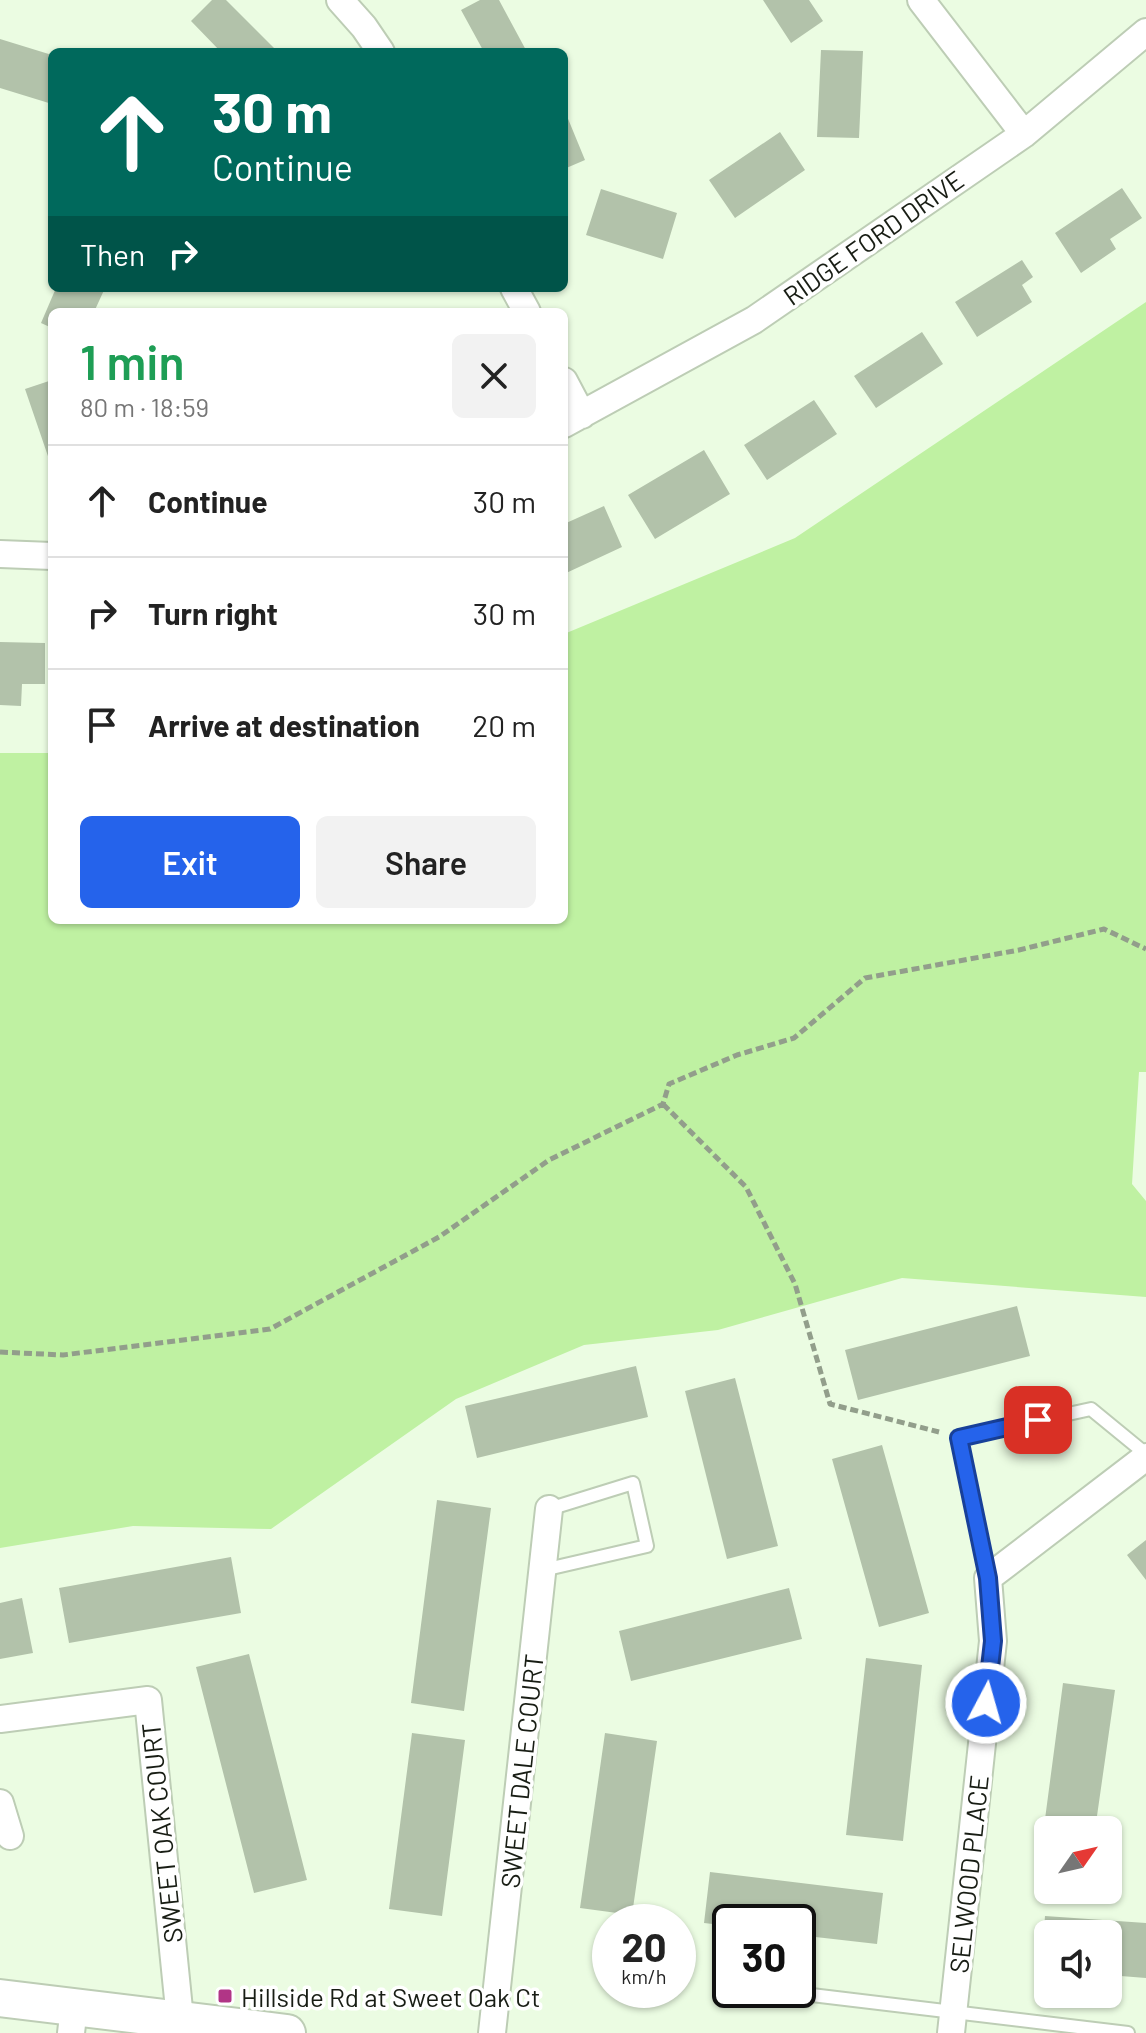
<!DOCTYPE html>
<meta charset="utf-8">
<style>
:root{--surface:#fff;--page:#f2f2f2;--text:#222;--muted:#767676;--line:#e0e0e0;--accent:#2563eb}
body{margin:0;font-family:Barlow,sans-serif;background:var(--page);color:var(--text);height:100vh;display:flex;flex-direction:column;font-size:30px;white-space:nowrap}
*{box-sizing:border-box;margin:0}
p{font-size:26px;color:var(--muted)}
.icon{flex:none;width:44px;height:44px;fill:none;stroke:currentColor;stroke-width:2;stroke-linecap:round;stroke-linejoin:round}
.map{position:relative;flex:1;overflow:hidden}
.side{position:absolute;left:48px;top:308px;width:520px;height:616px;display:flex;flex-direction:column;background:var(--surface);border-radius:12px;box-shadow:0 2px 6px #0004}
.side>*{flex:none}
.banner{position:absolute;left:48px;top:48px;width:520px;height:244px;border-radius:12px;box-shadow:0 2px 6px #0004;background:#00695c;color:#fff;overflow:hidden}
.needle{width:52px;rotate:56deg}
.buttons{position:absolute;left:1034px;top:1816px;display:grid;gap:16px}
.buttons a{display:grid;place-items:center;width:88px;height:88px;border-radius:12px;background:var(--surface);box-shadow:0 2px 6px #0004;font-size:40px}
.speed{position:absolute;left:592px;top:1904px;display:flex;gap:16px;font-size:40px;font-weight:700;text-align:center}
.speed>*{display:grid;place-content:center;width:104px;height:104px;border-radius:50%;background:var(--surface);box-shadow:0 2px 6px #0004;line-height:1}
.speed small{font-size:20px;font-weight:400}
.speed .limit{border:4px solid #111;border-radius:12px;background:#fff;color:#111}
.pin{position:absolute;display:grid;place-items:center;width:68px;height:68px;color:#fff;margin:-34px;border-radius:16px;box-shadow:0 4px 12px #0006}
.me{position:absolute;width:88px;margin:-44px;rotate:6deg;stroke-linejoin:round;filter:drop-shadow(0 0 6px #0008)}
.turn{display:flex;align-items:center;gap:28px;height:168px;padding:0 32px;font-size:36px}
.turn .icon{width:104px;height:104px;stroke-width:2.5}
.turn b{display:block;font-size:56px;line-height:68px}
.then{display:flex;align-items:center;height:76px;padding:0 32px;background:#0003;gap:16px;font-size:30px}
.round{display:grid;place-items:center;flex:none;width:84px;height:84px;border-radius:12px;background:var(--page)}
.head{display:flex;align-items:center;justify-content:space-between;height:136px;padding:0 32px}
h1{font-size:48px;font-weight:600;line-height:60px;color:#1e9e55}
.primary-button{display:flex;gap:16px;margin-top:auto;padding:16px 32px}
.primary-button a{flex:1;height:92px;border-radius:12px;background:var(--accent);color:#fff;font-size:32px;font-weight:600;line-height:92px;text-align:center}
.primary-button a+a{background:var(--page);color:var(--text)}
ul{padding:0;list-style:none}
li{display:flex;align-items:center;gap:24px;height:112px;padding:0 32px;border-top:2px solid var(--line)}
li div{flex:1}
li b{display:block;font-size:30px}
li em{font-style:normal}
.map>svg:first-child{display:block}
.green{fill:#bff1a2}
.building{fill:#b2c2aa}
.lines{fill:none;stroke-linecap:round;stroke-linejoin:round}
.lane-casing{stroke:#bdcdb5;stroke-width:16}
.street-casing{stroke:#bdcdb5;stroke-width:30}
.secondary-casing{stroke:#bdcdb5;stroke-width:40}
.path{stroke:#929e8b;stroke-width:5;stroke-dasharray:8 4;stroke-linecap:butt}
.lane{stroke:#fff;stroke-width:12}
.street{stroke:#fff;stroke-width:26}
.secondary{stroke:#fff;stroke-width:36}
.route-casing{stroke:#184099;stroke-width:20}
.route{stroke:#2563eb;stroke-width:14}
.poi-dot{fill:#b13586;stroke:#fff;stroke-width:3}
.labels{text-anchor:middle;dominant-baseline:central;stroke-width:7;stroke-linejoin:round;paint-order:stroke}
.street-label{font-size:26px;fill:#181d14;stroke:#fff}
.poi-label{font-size:26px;fill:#181d14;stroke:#fff;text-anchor:start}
</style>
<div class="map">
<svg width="1146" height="2033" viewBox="0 0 1146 2033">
<rect width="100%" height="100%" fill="#ebfce2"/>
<!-- green -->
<path class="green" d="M1146 302V1072H1139L1132 1184 1146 1201V1297L902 1278 718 1330 584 1345 456 1399 271 1529 133 1526 0 1548V753H52V920H564V634L795 538Z"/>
<!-- building -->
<path class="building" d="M212 0H226L278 52H221L191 21Z
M480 0H499L527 52H484L461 10Z
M763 0H809L823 21 791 43Z
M0 39 52 55V104L0 88Z
M821 50 863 51 859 138 817 137Z
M564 109 585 160 564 169Z
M780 132 805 170 735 218 709 180Z
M1122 188 1142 218 1110 239 1116 249 1081 273 1055 233Z
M601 189 677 213 663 259 586 235Z
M1022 260 1033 277 1022 285 1032 302 977 337 955 302Z
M56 288H105L94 312H52V328L41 323Z
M922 332 943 364 876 408 854 376Z
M52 380V465H51L25 389Z
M814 400 837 434 767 480 744 445Z
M704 450 730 494 655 539 628 495Z
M604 506 622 547 564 574V524Z
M0 642 45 643V684H22L21 706 0 705Z
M1017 1306 1030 1356 858 1400 845 1350Z
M636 1366 648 1417 477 1458 465 1406Z
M735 1378 778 1546 727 1559 685 1391Z
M882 1445 929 1613 879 1627 832 1459Z
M437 1500 491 1508 464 1711 411 1703Z
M1146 1540V1580L1127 1555Z
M231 1557 241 1613 69 1643 59 1588Z
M789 1588 802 1639 631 1681 619 1631Z
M22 1598 33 1653 0 1659V1603Z
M249 1654 307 1880 254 1893 196 1667Z
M866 1658 922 1665 903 1841 846 1835Z
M1063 1683 1115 1690 1095 1830H1048V1858L1040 1857Z
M412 1733 465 1740 442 1916 389 1909Z
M605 1733 657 1741 632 1915 580 1908Z
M710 1872 883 1893 877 1944 798 1935V1922H730V1926L704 1923Z
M1045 1916 1146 1923V1978L1108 1975V1934H1048V1970H1041Z"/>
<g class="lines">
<!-- lane casing -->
<g class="lane-casing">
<path id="lane" d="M543 1570 647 1546 633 1483 549 1509
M988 1578 959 1438 1091 1409 1146 1454
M770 1990 1128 2033"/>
</g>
<!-- street casing -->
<g class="street-casing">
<path id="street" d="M340 0 364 27 381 52
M921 0 1024 134
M514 288 527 312
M564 381 582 415
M564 424 754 320 1024 134 1146 32
M0 554 52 556
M0 1719 148 1700 180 2019
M0 1803 10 1836
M71 2033 74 2007
M492 2033 549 1509
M951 2033 993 1641 988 1578 1146 1457"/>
</g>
<!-- secondary casing -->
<g class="secondary-casing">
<path id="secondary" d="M0 1998 287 2033"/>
</g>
<!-- path -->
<path class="path" d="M663 1104 746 1187 795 1284 830 1404 939 1432
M0 1352 63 1355 270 1329 439 1237 549 1160 663 1104 669 1084 737 1055 794 1038 865 978 1019 950 1104 929 1146 949"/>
<!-- lane -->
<use href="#lane" class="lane"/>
<!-- street -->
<use href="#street" class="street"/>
<!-- secondary -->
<use href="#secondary" class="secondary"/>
</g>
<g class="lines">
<!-- route casing -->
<g class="route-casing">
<path id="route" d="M986 1703 993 1641 988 1578 959 1438 1038 1420"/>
</g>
<!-- route -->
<use href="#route" class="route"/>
</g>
<!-- markers -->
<rect class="poi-dot" x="217" y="1988" width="16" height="16" rx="4"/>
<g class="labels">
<!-- street labels -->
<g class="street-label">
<text transform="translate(873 237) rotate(-35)">RIDGE FORD DRIVE</text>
<text transform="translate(521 1771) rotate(-84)">SWEET DALE COURT</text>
<text transform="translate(161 1833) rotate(-96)">SWEET OAK COURT</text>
<text transform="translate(968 1874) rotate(-84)">SELWOOD PLACE</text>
</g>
<!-- poi labels -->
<g class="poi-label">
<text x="241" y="1996">Hillside Rd at Sweet Oak Ct</text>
</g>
</g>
</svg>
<div class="buttons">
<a><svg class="needle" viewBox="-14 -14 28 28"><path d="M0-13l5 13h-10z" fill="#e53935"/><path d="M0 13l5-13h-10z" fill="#767676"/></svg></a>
<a><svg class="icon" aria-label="sound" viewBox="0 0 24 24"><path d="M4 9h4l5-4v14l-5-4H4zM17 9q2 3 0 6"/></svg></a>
</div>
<div class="speed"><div>20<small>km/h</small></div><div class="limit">30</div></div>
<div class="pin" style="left:1038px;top:1420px;background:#d93025"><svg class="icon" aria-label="arrive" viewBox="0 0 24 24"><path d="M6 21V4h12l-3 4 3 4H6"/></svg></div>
<svg class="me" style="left:986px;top:1703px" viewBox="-20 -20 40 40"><circle r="17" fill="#2563eb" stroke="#fff" stroke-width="3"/><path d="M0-11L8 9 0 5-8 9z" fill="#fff"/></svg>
<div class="banner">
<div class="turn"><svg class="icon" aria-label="ahead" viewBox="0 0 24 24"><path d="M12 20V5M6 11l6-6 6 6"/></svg><div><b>30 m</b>Continue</div></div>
<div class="then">Then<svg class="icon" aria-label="right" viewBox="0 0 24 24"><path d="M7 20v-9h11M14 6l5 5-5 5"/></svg></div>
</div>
<section class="side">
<div class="head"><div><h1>1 min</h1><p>80 m · 18:59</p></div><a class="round"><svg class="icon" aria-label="close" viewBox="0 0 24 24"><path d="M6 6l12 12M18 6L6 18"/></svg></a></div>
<ul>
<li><svg class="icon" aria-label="ahead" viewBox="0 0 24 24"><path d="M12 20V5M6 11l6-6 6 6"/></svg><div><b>Continue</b></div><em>30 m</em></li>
<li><svg class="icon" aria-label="right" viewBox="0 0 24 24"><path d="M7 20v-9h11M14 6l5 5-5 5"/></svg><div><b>Turn right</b></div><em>30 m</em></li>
<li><svg class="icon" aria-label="arrive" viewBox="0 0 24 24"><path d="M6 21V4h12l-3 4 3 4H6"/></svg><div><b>Arrive at destination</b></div><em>20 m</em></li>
</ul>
<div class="primary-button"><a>Exit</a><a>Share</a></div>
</section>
</div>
